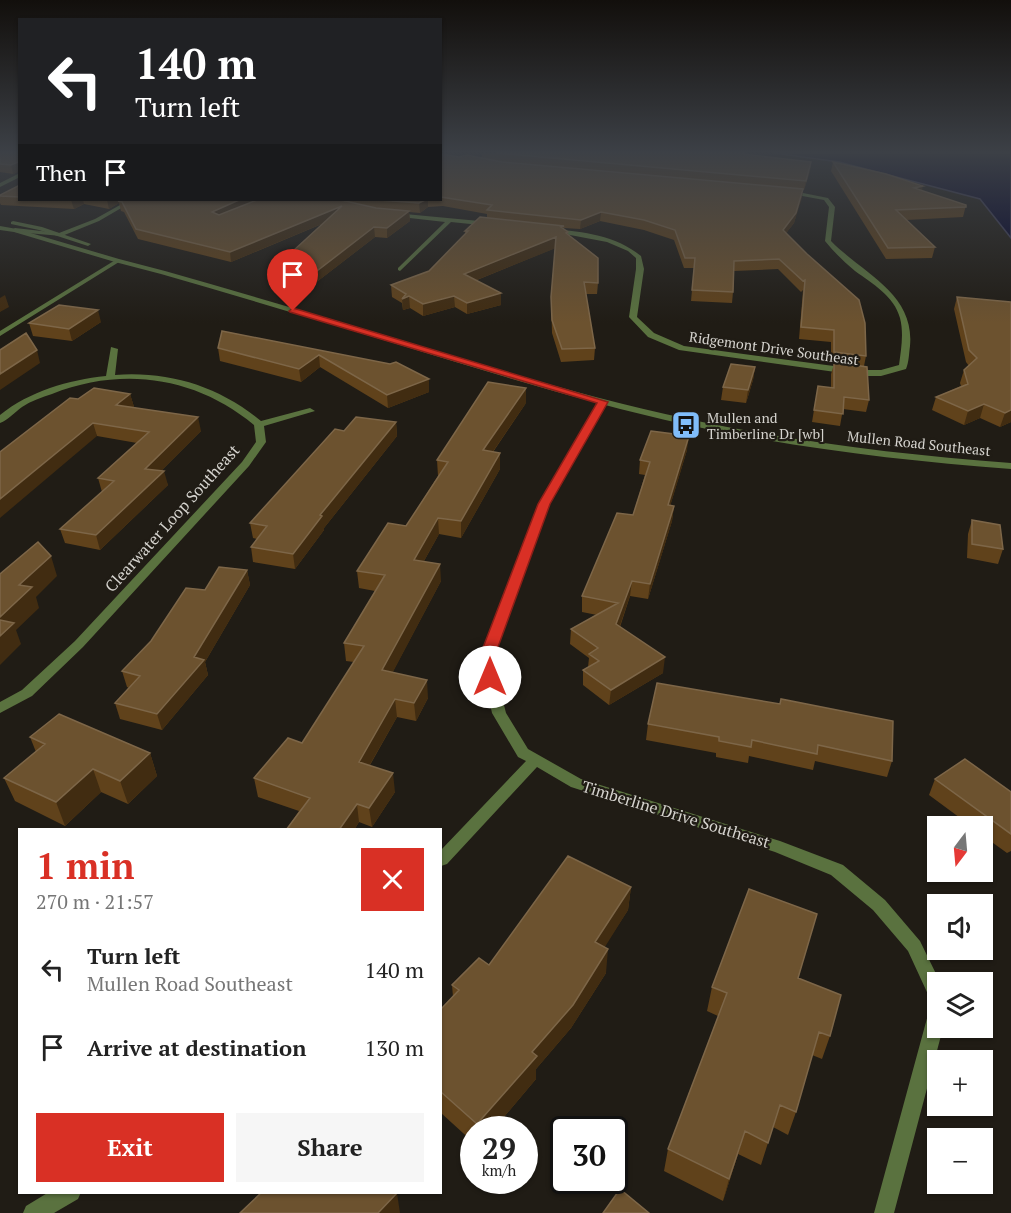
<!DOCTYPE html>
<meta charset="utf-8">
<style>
:root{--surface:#fff;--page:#f6f6f6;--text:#222;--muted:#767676;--accent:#d93025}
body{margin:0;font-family:"PT Serif",serif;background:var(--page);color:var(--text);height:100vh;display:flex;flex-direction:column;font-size:22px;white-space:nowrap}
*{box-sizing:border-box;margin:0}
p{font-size:20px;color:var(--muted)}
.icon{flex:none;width:33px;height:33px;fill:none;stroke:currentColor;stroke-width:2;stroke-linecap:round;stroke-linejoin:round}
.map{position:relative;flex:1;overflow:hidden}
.side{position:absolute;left:18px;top:828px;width:424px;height:366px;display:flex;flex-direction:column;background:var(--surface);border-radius:0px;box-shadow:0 2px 4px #0004}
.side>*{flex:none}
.banner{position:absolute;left:18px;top:18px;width:424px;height:183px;border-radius:0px;box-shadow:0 2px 4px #0004;background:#202124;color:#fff;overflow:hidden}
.needle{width:39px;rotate:196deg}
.fabs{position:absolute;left:927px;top:816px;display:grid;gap:12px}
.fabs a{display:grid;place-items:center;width:66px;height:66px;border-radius:0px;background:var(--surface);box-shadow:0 2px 4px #0004;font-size:30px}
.speed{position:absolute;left:460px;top:1116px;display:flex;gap:12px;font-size:30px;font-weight:700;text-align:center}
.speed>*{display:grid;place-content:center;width:78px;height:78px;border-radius:50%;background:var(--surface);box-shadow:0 2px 4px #0004;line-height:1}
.speed small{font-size:15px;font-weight:400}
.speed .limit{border:3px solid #111;border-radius:9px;background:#fff;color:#111}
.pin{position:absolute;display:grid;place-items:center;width:51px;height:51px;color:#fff;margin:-62px -26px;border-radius:50% 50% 50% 0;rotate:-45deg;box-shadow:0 0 6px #0007}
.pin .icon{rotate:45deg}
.me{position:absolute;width:66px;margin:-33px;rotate:0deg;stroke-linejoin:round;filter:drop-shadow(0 0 4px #0008)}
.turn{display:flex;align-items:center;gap:21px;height:126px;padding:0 18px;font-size:27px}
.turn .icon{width:78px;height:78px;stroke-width:2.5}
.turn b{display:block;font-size:42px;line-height:51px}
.then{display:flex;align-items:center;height:57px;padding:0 18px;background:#0003;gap:12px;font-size:22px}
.round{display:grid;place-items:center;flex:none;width:63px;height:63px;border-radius:0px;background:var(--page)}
.overview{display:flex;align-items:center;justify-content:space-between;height:102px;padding:0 18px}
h1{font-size:36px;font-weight:800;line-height:45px;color:var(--accent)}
.button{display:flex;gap:12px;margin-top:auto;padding:12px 18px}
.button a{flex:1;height:69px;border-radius:0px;background:var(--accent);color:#fff;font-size:24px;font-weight:800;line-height:69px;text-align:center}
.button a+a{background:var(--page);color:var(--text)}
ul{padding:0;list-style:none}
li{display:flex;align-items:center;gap:18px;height:78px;padding:0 18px}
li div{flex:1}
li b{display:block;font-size:22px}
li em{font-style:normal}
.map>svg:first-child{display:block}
.water{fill:#00012c;stroke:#40405d;stroke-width:1.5}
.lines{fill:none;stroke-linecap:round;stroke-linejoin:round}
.minor{fill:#5a723f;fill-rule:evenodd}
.tertiary{fill:#5a723f;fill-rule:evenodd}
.wall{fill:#60421b}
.shaded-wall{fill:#412c11}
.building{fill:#6c522f;stroke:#7d6648;stroke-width:1.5}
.route{fill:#d93025;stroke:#8d1f18;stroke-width:1.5}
.labels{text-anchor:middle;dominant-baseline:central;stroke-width:4.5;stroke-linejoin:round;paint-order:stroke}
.far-street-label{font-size:14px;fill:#d5d3ce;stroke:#201c15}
.far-poi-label{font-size:14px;fill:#d5d3ce;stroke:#201c15;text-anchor:start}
.street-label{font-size:16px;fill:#d5d3ce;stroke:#201c15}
</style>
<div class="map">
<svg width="1011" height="1213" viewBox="0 0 1011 1213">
<rect width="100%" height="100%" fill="#201c15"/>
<!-- water -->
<path class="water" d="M774 153H1011V238L980 199 839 162Z"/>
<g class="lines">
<!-- minor -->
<path class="minor" d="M441 153 469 160 466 162 441 155Z
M20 173V177L0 187V183Z
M788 190 828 198 835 207 831 241C862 273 915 293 910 346 909 353 909 362 906 369L881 376H864L679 350 648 337 629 317 636 269V258L628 251 607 242 549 231 552 229C584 232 615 235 641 256L644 269 637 317 654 333 684 346 864 370H881L899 365C901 350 904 334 900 318 894 296 873 284 855 271 844 262 834 252 825 241L829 207 824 200 786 193Z
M129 200H135L99 221 62 236 15 232 12 230 15 228 59 233 95 219Z
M394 213 490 222 493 224 490 226 451 222 400 271 398 270V268L445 222 392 216 391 215Z
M117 259 119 260V262L0 336V331Z
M111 347 118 349 115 375C169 371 218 386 261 421L310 408 315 411 264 426 266 442 249 466 83 647 32 696 0 713V702L22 690 75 641 242 462 256 442 254 425C196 377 123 366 52 394 42 397 31 401 22 407 15 412 8 420 0 423V415C30 391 68 380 106 376Z
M603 399 607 402 549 504 492 658 506 713 528 749 581 779 780 841 843 865 885 900 920 941 940 982H938V1028H943L894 1213H874L929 1011 932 1005 935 1004 932 1003 908 951 873 910 831 875 775 852 571 787 537 767 447 864 441 866V850L526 761 518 757 492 713 480 658 539 504 599 402Z
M49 1192H81L78 1199 54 1213H23L26 1206Z"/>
<!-- tertiary -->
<path class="tertiary" d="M13 221 42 227 91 244 88 246 39 230 11 224V222Z
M0 226 17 229 119 259 165 271C245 294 325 317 404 341 498 370 592 399 688 419 795 442 902 455 1011 463V469C902 461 795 448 688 425 591 404 495 374 400 345 320 321 241 297 161 274L115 262 14 232 0 230Z"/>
</g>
<!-- wall -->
<path class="wall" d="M0 153H20V171L13 174 0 172Z
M482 153H745V154L811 162 810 171 804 190H803L794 223 786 233 866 356 864 366 869 400 866 412 843 409 840 426 812 422 818 386 831 388V374L834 364 831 363V342L799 339 803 290 801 292 778 269 734 271 733 292 732 303 691 301 694 268H684L674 240 644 230 600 221 580 229 564 228V229L568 232V234L598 283 597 294H586L595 348 594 360 561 362 552 333 551 297 555 248 477 280 501 305 467 314 455 307 423 316 410 308 403 310 402 303 392 297 391 285 429 271 465 235V231L487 218V214L443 206 428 207 420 213 409 212 410 221 387 238 375 237 314 284 294 262 293 251 322 224 231 262 138 239 124 212 121 211 119 203 109 209 84 204 74 209 1 205 0 203V195L20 185V200H441V154L459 157 482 158Z
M833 162 966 205 963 217 906 220 935 247 932 258 886 259 831 171Z
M957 297 1011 422 1000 427 980 418 964 425 932 410 936 397 961 386 960 383 964 370 969 366 966 362 954 309Z
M101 322 72 341 33 336 29 323Z
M222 331 429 379V392L388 408 320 367 301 382 220 361 218 348Z
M755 367 753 380 746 403 721 400 723 387Z
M130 394 134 407 201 431 161 471 168 485 100 550 65 543 60 529 102 492 98 478 137 443 97 436 78 399Z
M526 403 493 452 500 453V469L461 538 439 534 424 561 441 581 392 673 428 698 416 721 397 717 370 765 395 792 372 827 359 822 354 830H286L299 811 258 797 254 778 302 743 354 662 346 661 344 643 375 591 359 588 357 571 406 526 438 476 437 460Z
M396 422 397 436 324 528V530L295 569 253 562 251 547 257 539 253 538 250 523 344 431Z
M687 450 670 506H674L672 521 648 599 630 596 620 627 663 673 609 705 583 685V670L588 667 589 658 570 644 571 629 597 615 582 612V596L633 515 645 475 639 474 640 460Z
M972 520 1003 549 998 564 967 558 968 534Z
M247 570 250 585 205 662 208 675 162 730 120 719 115 703 129 688 127 687 122 671 205 590Z
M657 683 892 761 887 777 815 761 813 770 749 756 748 763 716 757V753L646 740 648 724Z
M30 737 150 753 157 776 128 804 101 792 65 826 15 801 4 778 36 752Z
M935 779 1011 792V851L1007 853 982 835V826H971L929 795Z
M631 887 628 910 604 947 606 973 571 1028 536 1069V1079L493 1130H474V1143L441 1113V1009L453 997 452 985Z
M798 978 830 1036 822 1059 812 1055 796 1112 788 1135 773 1127 761 1165 738 1154 723 1201 664 1171 668 1149 718 1016 707 1011 712 987Z"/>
<!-- shaded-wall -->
<path class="shaded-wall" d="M18 162 20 171 13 174 11 165Z
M811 162 810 171 804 190 806 181Z
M923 186 921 196 914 188Z
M803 189 802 198 794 223 781 240 783 230Z
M71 200H83L84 204 74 209Z
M107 200H125L118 201 119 203 109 209Z
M239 200H262L214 221 212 212Z
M425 200H428V207L420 213 419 203Z
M342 206 343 215 231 262 230 252Z
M409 211 410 221 387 238V228Z
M601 212 600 221 580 229 581 220Z
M374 227 375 237 314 284 313 274Z
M556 237V248L464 285V274Z
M501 293V305L467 314V303Z
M5 295 9 307 0 312V298Z
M409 296 410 308 403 310 402 299Z
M454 296 455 307 423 316V304Z
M98 310 101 322 72 341 69 329Z
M37 350 40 363 0 390V374Z
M319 355 320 367 301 382 299 369Z
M755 367 753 380 746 403 748 390Z
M429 379V392L388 408 387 395Z
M526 388V403L483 466V450Z
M130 394 134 407 116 405Z
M984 404 980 418 964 425 968 411Z
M1011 410V422L1000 427 1005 413Z
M198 417 201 431 149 483 145 469Z
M396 422 397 436 324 528V530L295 569 293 554 320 515Z
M93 423 97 436 0 518V499Z
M689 436 687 450 666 520 668 505Z
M500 453V469L461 538V521Z
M164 471 168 485 100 550 96 535Z
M674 506 672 521 648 599 650 584Z
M438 518 439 534 415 577 414 560Z
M51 556 57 576 36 597 39 608 16 630 21 644 0 665V617L19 585Z
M440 564 441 581 384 689 382 670Z
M247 570 250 585 205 662 208 675 162 730 157 714 194 657Z
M632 581 630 596 615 640 616 624Z
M665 657 663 673 609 705 611 690Z
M427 680 428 698 416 721 414 703Z
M395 699 397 717 361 780 359 762Z
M150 753 157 776 128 804 120 781Z
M93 769 101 792 65 826 56 802Z
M393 773 395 792 372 827 369 808Z
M357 804 359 822 354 830H339Z
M631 887 628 910 593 966 595 942Z
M608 949 606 973 571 1028 536 1069V1079L493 1130H478L477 1124Z
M745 1131 738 1154 723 1201 729 1179Z
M397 1193 400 1213H378Z"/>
<!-- building -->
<path class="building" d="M0 153H20V165L18 162 11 165 0 164Z
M497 153H744L743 154 811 162 806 181Z
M441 154 459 157 467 155 502 162 803 189 796 213 783 230 807 254 859 300 865 323 866 356 834 352V330L801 327 805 280 803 281 779 259 734 261 733 292 692 290 695 258H685L675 230 644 220 601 212 581 220 487 210 492 205 441 197Z
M833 162 886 174 923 186 914 188 966 205V207L896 210 935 247 888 248Z
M20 185V197L0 196V195Z
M122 200H239L212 212 219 215 257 200H341L376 208 409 211 387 228 374 227 313 274 293 251 342 206 230 252 136 229 122 202 118 201Z
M379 200H425L419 203Z
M480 217 564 226 561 227 568 232 566 233 598 258V283L584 282 595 348 562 349 552 320 551 297 556 237 464 274 501 293 467 303 454 296 423 304 409 296 402 299 406 294 391 285 429 271 468 231H465Z
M957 297 1011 302V410L1005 413 984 404 968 411 936 397 968 384 964 370 977 358 969 350Z
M59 305 98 310 69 329 29 323Z
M222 331 390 364 396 362 429 379 387 395 319 355 299 369 218 348Z
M26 333 37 350 0 374V350Z
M834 362 867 367 869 400 844 397 843 414 814 410 818 386 834 388Z
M731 364 755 367 748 390 723 387Z
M488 382 526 388 483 450 500 453 461 521 438 518 414 560 440 564 382 670 427 680 414 703 395 699 359 762 393 773 369 808 357 804 339 830H286L310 798 254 778 288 738 302 743 364 646 344 643 385 575 357 571 388 523 406 526 448 462 437 460Z
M94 388 130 394 116 405 198 417 145 469 164 471 96 535 60 529 114 481 98 478 149 432 93 423 0 499V452L70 398 78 399Z
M356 417 396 422 320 515 322 516 293 554 251 547 267 526 250 523 335 429 344 431Z
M651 431 689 436 668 505 674 506 650 584 632 581 616 624 665 657 611 690 583 670 599 661 589 654 598 648 571 629 618 603 582 596 617 513 633 515 650 462 640 460Z
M972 520 1000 525 1003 549 972 544Z
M38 542 51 556 19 585 32 587 0 617V574Z
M219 567 247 570 194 657 204 660 157 714 115 703 140 676 122 671 151 641 186 588 205 590Z
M0 620 14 623 0 636Z
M657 683 780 704 781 699 893 721 892 761 818 745 817 754 752 740 751 747 719 741V737L648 724Z
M59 714 150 753 120 781 93 769 56 802 4 778 45 744 30 737Z
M965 759 1011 792V834L935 779Z
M568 856 631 887 595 942 608 949 573 1005 532 1052 537 1056 477 1124 441 1092V1009L459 990 452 985 479 958 489 965Z
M749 889 817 914 798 978 841 995 830 1036 819 1032 796 1112 780 1105 768 1143 745 1131 729 1179 668 1149 727 993 712 987Z
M620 1189 649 1213H603Z
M262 1192H396L397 1193 378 1213H240Z"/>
<!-- sky -->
<linearGradient id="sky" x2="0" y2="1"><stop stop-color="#120f0c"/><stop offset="0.47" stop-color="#3c4046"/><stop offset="1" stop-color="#3c4046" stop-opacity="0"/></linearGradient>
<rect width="1011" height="323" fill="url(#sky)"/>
<!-- route -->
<path class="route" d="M293 308 608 402 550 504 494 658 498 677 496 680H485L479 658 538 504 597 403 290 312 289 311Z"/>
<!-- icons -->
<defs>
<g id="bus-square" transform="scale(1.5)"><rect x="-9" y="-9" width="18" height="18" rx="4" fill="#80bdfa" stroke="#201c15"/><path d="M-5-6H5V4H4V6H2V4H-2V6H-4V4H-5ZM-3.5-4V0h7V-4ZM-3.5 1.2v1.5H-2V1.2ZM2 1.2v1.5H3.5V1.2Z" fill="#111"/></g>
</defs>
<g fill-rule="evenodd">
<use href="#bus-square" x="686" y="425"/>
</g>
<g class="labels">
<!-- far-street labels -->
<g class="far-street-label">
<text transform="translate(774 348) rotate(8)">Ridgemont Drive Southeast</text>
<text transform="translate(919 443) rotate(6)">Mullen Road Southeast</text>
</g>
<!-- far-poi labels -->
<g class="far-poi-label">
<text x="707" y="417">Mullen and<tspan x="707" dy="16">Timberline Dr [wb]</tspan></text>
</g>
<!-- street labels -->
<g class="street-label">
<text transform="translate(172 518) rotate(-48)">Clearwater Loop Southeast</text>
<text transform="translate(676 814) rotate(17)">Timberline Drive Southeast</text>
</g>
</g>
</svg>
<div class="fabs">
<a><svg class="needle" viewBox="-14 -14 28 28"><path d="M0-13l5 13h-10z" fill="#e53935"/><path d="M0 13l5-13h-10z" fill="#767676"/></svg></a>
<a><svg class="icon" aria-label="sound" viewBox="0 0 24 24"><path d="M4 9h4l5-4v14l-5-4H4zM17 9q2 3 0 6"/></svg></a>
<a><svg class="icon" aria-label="layers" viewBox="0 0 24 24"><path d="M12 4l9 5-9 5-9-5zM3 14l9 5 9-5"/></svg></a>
<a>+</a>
<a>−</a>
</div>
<div class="speed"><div>29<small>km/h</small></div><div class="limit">30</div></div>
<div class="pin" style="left:293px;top:311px;background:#d93025"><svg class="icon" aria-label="arrive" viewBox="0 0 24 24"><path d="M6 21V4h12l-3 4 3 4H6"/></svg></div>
<svg class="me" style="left:490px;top:677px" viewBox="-20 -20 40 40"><circle r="19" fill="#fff"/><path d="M0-13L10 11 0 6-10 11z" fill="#d93025"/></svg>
<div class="banner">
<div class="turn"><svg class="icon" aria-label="left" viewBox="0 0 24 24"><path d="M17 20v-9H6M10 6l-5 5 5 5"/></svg><div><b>140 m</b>Turn left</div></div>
<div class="then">Then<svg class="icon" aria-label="arrive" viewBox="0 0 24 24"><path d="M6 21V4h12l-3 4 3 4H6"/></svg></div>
</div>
<section class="side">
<div class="overview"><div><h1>1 min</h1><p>270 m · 21:57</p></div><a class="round" style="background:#d93025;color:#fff"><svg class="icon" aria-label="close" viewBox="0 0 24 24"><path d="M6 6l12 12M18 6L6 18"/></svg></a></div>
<ul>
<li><svg class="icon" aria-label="left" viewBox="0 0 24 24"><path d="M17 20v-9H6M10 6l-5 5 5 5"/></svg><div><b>Turn left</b><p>Mullen Road Southeast</p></div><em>140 m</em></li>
<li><svg class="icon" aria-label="arrive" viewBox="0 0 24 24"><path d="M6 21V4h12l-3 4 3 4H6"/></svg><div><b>Arrive at destination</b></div><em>130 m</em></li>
</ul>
<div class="button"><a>Exit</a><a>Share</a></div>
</section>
</div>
